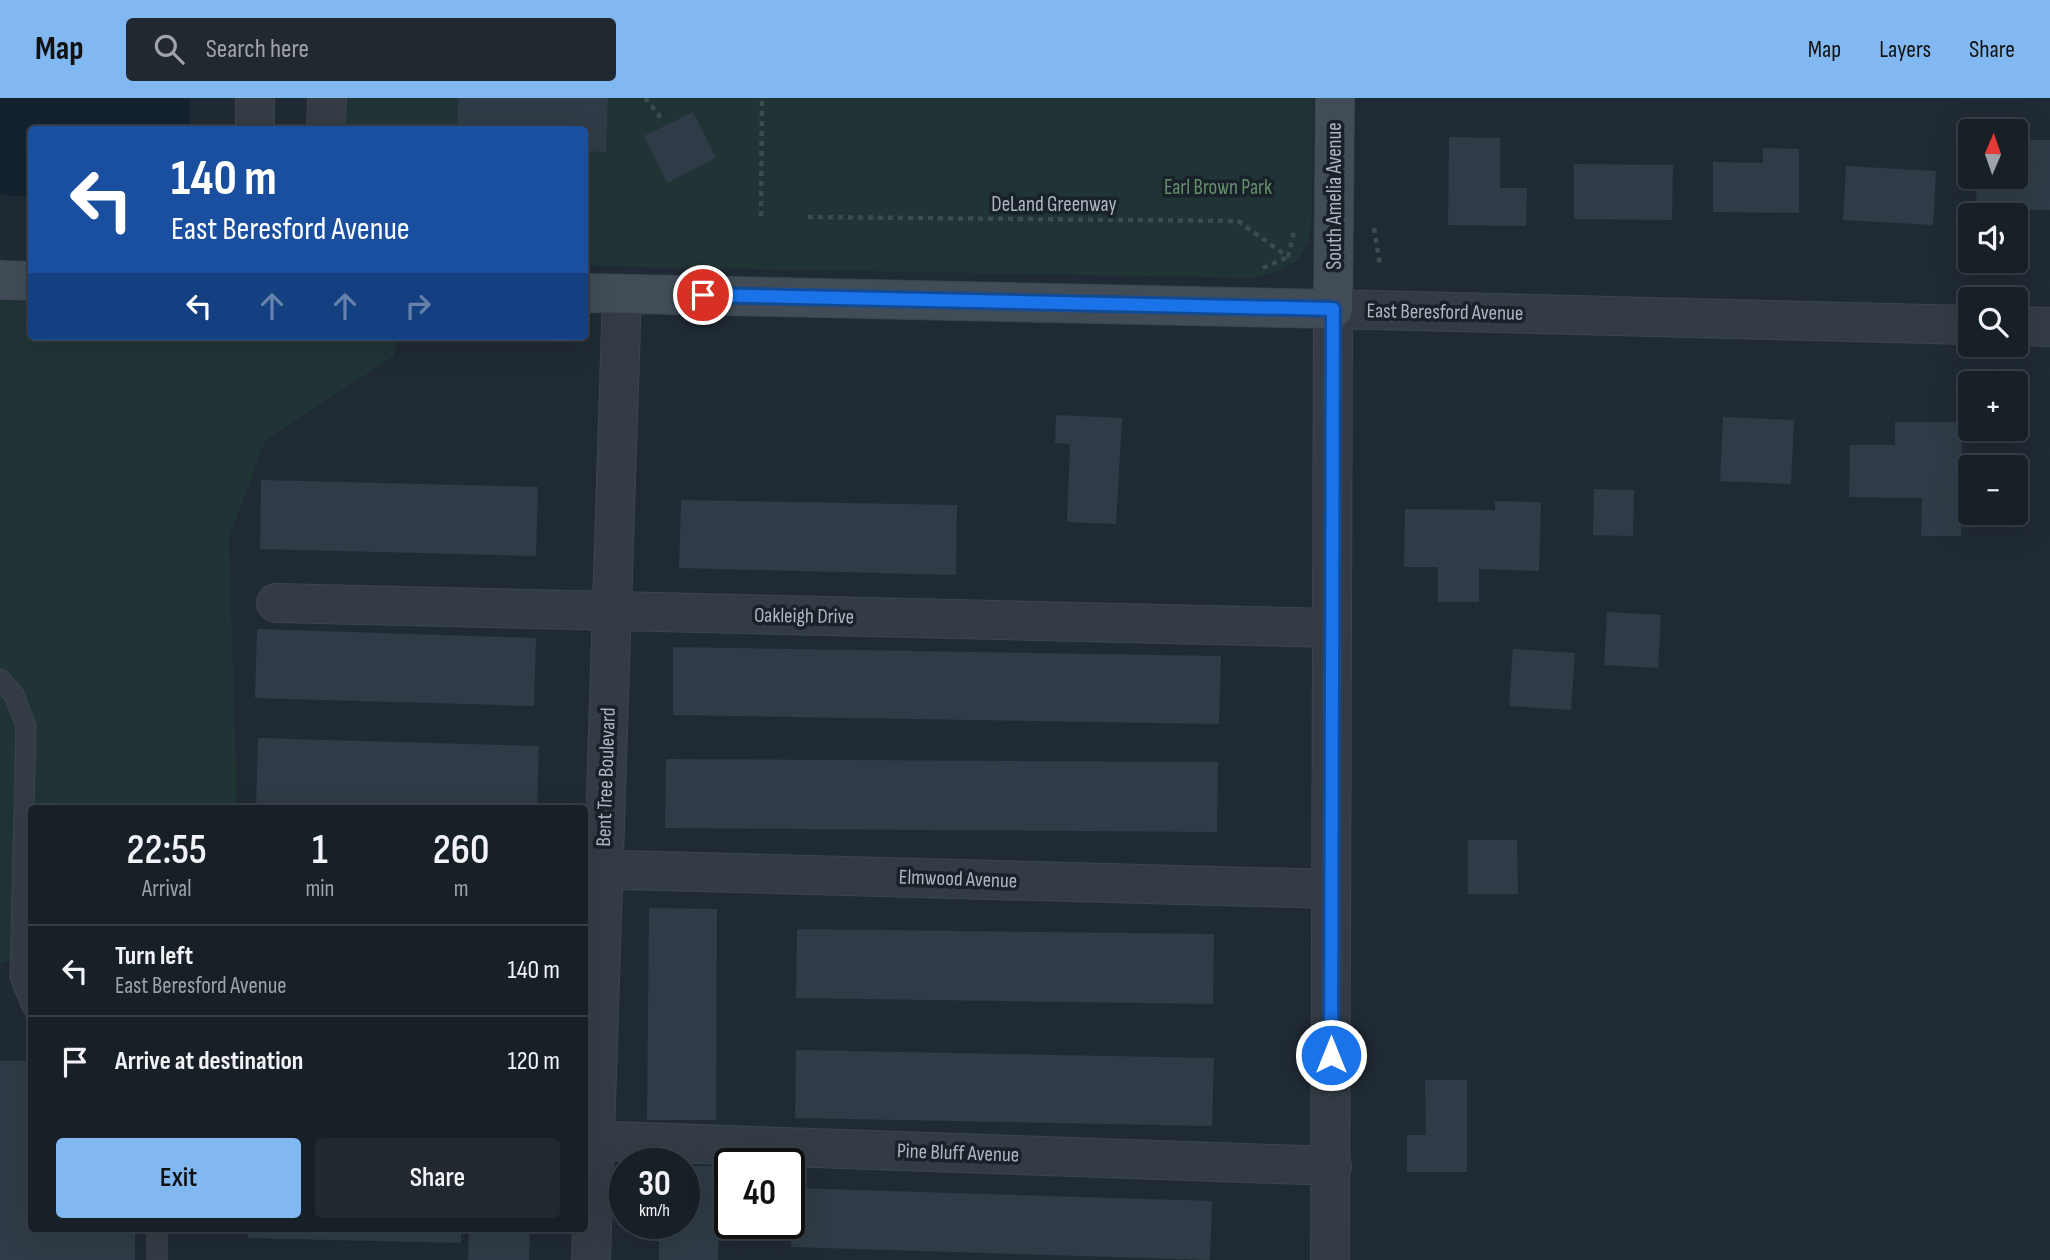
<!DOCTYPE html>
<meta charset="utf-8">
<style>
:root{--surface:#182027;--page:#21282f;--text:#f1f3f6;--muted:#9fa3a7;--line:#363e44;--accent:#82b8f1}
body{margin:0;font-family:"Sofia Sans Condensed",sans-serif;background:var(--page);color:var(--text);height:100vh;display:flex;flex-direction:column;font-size:26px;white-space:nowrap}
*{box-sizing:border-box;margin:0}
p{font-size:23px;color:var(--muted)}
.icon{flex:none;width:38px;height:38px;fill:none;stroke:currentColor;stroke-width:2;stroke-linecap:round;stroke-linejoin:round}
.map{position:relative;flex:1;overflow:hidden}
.side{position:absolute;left:28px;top:707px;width:560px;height:427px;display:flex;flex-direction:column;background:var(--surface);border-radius:7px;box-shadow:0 7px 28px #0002,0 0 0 2px var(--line)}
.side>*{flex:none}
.guide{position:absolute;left:28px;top:28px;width:560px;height:214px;border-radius:7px;box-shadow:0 7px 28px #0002,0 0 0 2px var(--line);background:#1a4fa0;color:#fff;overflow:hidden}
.needle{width:46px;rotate:2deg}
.buttons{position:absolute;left:1958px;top:21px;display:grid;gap:14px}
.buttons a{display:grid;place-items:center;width:70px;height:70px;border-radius:7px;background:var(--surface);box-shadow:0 7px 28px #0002,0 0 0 2px var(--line);font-size:35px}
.speed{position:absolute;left:609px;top:1050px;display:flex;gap:14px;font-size:35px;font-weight:700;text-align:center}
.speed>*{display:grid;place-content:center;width:91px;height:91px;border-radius:50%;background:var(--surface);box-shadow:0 7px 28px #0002,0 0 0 2px var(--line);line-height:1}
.speed small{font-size:18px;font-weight:400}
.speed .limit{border:4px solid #111;border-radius:10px;background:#fff;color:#111}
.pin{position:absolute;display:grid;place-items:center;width:60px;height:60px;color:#fff;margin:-30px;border:4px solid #fff;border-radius:50%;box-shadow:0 2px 7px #0007}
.me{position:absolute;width:77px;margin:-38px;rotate:0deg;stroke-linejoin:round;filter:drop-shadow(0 0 5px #0008)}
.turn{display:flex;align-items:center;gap:24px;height:147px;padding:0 28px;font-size:32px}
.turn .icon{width:91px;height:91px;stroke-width:2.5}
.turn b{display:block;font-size:49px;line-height:60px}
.lanes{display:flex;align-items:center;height:66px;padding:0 28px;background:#0003;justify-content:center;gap:35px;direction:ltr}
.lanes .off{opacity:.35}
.eta{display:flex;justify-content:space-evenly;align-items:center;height:119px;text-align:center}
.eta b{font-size:42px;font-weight:600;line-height:49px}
.cta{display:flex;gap:14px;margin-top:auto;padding:14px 28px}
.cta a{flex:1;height:80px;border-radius:7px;background:var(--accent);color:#111;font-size:28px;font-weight:600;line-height:80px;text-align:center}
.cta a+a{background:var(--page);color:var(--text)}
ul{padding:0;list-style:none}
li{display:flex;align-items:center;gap:21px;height:91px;padding:0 28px;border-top:2px solid var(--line)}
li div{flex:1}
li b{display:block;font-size:26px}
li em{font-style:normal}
header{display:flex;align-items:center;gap:42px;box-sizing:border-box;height:98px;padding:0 35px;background:var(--accent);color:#111}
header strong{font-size:33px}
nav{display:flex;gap:38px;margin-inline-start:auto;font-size:24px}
.search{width:490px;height:63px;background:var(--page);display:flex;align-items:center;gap:18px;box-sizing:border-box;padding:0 24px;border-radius:7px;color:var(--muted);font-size:26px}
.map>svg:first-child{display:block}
.green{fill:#213435}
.water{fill:#142230}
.building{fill:#2f3c47}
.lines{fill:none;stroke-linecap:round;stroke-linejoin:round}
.service-casing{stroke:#3c454e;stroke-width:21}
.minor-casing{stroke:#3c454e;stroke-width:40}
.tertiary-casing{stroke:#3c454e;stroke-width:40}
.secondary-casing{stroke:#3c454e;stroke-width:40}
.path{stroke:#3a4d4d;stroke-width:4.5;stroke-dasharray:5 5;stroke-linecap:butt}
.service{stroke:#333c45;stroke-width:19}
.minor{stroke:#333c45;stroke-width:38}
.tertiary{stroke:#333c45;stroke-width:38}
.secondary{stroke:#414c57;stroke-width:38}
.route-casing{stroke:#114b97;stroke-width:18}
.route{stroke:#1a73e8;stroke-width:12}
.labels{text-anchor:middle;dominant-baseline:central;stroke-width:7;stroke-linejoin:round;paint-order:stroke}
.park-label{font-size:21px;fill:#66906c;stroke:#192129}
.street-label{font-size:21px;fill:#adb7c2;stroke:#192129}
</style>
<header>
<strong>Map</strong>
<div class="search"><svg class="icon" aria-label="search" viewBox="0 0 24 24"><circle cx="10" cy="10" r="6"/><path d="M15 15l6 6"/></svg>Search here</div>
<nav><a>Map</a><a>Layers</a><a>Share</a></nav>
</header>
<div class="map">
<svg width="2050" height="1162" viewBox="0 0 2050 1162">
<rect width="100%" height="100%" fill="#202a34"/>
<!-- green -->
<path class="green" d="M347 0H1313L1312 117 1309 142 1299 161 1283 172 1255 180 585 168 584 32H347Z
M0 203 31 204 32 238H398L394 258 265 343 229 440 237 710H32L31 859 0 865Z"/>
<!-- water -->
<path class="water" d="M0 0H190L189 31 32 32 31 99 0 97Z"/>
<!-- building -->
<path class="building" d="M458 0H608L606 54 584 53V32H457Z
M693 14 716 60 667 85 644 38Z
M1449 39 1500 40V90H1527L1526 128 1448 127Z
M2016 42H2050V112L1976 111 1977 79H2016Z
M1763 50 1799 51V115L1713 114V64L1763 65Z
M1574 66 1673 67 1672 122 1574 121Z
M1846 68 1936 73 1933 127 1843 122Z
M1056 317 1122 320 1116 426 1067 424 1070 346 1055 345Z
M1723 319 1794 322 1791 386 1720 383Z
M1895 324H1962L1961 438H1921L1922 400 1849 399 1850 347H1895Z
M261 382 538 389 536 458 260 451Z
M1594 391 1634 392 1633 438 1593 437Z
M681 402 957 407 956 477 679 470Z
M1495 403 1541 404 1539 473 1479 471V504H1438V469H1404L1405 411 1495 412Z
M1607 514 1661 517 1658 570 1604 567Z
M257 531 536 540 534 608 255 600Z
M673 549 1221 558 1219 626 673 617Z
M1513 551 1575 555 1571 612 1509 608Z
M258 640 539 648 537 710H256Z
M666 661 1218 664 1217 734 665 730Z
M1468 742H1517L1518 796H1468Z
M649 810 717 811 716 1022H647Z
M797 831 1214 836 1213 906 796 900Z
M796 952 1214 960 1212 1028 795 1020Z
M0 963H32V1130H135V1162H0Z
M1425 982H1467V1074H1407V1037H1426Z
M684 1068H719L718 1162H659V1125H684Z
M793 1090 1212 1103 1210 1162 791 1149Z
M248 1130H461V1145L248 1140Z
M469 1130H530L529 1162H468Z"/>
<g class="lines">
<!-- service casing -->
<g class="service-casing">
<path id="service" d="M0 581 14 597 26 628 20 879 32 909
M157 1162V1130"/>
</g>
<!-- minor casing -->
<g class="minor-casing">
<path id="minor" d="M276 505 1332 530
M584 771 1331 791
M584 1042 1332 1068
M591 1162 622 196"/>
</g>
<!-- tertiary casing -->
<g class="tertiary-casing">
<path id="tertiary" d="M255 32V0
M326 32 327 0
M2016 228 2050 229
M1330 1162 1333 211 1970 227"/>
</g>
<!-- secondary casing -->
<g class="secondary-casing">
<path id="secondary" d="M0 182 32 183
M584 195 1333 211 1335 0"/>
</g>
<!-- path -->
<path class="path" d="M645 0 659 17 660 23
M761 118 762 0
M808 119 1238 123 1288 159
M1374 130 1380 167
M1288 159 1294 133
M1263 170 1288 159"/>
<!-- service -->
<use href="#service" class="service"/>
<!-- minor -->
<use href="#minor" class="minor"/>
<!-- tertiary -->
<use href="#tertiary" class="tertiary"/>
<!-- secondary -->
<use href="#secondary" class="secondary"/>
</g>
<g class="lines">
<!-- route casing -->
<g class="route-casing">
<path id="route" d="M703 197 1333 211 1331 957"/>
</g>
<!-- route -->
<use href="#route" class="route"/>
</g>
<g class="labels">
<!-- park labels -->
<g class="park-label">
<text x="1218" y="89">Earl Brown Park</text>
</g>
<!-- street labels -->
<g class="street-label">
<text transform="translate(1334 98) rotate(-90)">South Amelia Avenue</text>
<text x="1054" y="106">DeLand Greenway</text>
<text transform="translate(1445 214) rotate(1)">East Beresford Avenue</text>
<text transform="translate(804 518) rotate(1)">Oakleigh Drive</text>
<text transform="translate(606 679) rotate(-88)">Bent Tree Boulevard</text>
<text transform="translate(958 781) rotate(2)">Elmwood Avenue</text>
<text transform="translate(958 1055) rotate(2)">Pine Bluff Avenue</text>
</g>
</g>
</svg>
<div class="buttons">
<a><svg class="needle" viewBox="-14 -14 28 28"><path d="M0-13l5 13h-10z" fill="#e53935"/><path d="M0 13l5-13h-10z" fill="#9fa3a7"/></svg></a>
<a><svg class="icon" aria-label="sound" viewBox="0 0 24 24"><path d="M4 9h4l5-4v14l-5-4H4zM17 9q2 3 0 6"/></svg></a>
<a><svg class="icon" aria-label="search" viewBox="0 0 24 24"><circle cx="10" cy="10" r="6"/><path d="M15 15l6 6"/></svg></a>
<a>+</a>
<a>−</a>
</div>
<div class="speed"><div>30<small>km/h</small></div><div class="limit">40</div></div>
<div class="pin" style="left:703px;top:197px;background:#d93025"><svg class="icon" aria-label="arrive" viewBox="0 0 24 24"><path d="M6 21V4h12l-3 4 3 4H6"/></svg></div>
<svg class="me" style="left:1331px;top:957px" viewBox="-20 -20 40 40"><circle r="17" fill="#1a73e8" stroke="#fff" stroke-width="3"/><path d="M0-11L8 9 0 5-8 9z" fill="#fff"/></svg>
<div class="guide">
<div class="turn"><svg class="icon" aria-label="left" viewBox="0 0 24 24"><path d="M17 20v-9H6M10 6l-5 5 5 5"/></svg><div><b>140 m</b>East Beresford Avenue</div></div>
<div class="lanes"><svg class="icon" aria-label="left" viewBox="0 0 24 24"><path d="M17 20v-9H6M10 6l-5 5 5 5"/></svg><svg class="icon off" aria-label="ahead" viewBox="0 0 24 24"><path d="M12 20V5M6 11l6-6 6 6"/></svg><svg class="icon off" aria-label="ahead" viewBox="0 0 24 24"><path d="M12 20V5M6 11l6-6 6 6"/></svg><svg class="icon off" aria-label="right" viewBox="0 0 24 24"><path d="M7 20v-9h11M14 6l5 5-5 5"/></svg></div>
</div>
<section class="side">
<div class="eta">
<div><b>22:55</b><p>Arrival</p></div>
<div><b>1</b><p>min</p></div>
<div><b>260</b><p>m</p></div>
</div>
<ul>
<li><svg class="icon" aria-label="left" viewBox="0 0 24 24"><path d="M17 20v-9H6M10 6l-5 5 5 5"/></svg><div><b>Turn left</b><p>East Beresford Avenue</p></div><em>140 m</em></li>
<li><svg class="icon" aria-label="arrive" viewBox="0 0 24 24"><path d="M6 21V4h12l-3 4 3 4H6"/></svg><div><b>Arrive at destination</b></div><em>120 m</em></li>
</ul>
<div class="cta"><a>Exit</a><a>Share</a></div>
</section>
</div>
